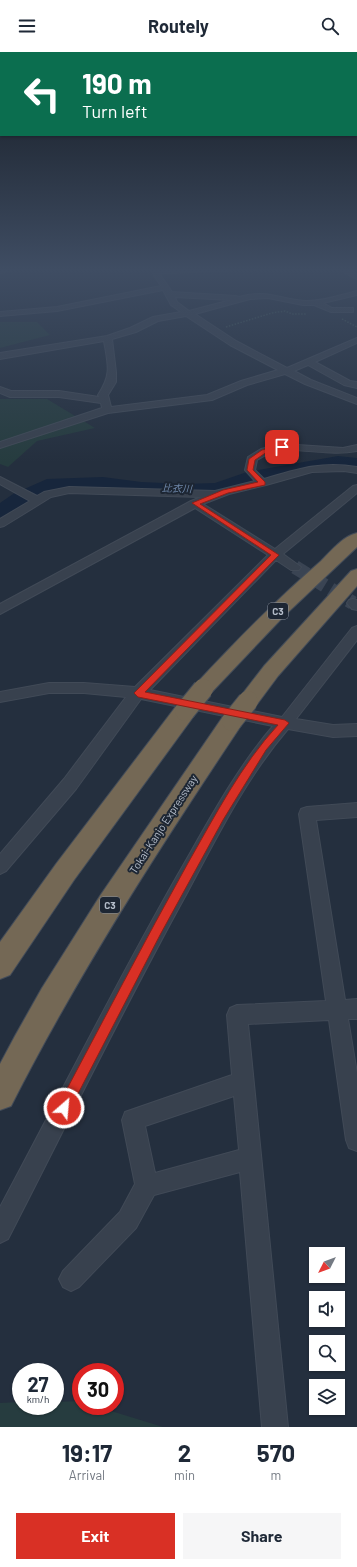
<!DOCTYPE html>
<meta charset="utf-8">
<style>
:root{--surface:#fff;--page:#f6f6f7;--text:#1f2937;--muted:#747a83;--accent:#d93025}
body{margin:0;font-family:Barlow,"Noto Sans JP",sans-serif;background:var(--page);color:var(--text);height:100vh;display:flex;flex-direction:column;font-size:15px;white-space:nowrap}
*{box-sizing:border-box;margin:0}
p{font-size:13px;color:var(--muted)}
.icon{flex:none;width:22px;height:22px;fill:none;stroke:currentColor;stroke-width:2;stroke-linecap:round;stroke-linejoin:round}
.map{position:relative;height:1375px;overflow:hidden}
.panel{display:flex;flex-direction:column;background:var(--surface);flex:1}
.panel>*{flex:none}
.guide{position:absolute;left:0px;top:0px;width:357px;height:84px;box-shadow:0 1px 3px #0004;background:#0b6e4f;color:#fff;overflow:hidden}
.needle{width:26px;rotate:228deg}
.fabs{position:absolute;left:309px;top:1195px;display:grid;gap:8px}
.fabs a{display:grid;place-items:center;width:36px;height:36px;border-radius:0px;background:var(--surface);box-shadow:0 1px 3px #0004;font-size:20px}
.speed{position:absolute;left:12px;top:1311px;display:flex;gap:8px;font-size:20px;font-weight:700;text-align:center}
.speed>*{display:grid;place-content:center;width:52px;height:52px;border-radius:50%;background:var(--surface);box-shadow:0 1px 3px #0004;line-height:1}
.speed small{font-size:10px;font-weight:400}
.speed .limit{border:6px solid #d22;background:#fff;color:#111}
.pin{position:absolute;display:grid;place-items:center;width:34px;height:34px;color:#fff;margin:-17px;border-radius:8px;box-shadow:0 2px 6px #0006}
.me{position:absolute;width:44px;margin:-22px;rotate:27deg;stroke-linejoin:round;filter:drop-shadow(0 0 3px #0008)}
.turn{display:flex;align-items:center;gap:14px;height:84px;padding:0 16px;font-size:18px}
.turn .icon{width:52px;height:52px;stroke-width:2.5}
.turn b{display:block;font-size:28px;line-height:34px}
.eta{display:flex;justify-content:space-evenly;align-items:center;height:68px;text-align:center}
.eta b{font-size:24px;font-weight:700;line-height:28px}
.button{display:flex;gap:8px;margin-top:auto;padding:8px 16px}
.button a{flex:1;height:46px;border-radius:0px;background:var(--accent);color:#fff;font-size:16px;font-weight:700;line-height:46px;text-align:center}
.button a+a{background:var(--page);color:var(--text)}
header{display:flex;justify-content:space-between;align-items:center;height:52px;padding:0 16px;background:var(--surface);font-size:18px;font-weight:700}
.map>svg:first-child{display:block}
.green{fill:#263c3f}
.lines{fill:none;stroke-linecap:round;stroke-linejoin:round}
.river{fill:#17263c;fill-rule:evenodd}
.minor-tunnel{stroke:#3a4453;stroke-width:14;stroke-dasharray:14 7;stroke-linecap:butt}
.minor-casing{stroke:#414a57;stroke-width:2}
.highway-casing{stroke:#434c59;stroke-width:2}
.path{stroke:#3f5557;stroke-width:1.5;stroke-dasharray:1.5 1.5;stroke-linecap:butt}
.minor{fill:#38414e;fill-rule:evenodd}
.highway{fill:#746855;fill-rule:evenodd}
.highway-bridge-casing{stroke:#434c59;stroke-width:22;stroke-linecap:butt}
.highway-bridge{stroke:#746855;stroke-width:20}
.route{fill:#d93025;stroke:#8d1f18}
.labels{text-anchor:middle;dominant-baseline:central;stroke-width:4;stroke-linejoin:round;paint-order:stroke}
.far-water-label{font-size:10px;font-style:italic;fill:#6d86a8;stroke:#1d2633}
.shield{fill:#1d2633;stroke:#878f9c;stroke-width:1}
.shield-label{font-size:10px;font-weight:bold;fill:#b4bcc9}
.street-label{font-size:11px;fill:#b4bcc9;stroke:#1d2633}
</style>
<header><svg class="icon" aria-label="menu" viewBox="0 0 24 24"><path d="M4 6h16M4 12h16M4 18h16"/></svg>Routely<svg class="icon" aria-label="search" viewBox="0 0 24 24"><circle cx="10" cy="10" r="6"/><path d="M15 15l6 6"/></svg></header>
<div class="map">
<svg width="357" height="1375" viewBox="0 0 357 1375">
<rect width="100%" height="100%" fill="#242f3e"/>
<!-- green -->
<path class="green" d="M0 270H37L50 283 0 296Z
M0 347H47L95 376 37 389 8 415 0 412Z
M79 1349 81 1350V1354H95L163 1375H0V1351L21 1350V1354H55V1350Z"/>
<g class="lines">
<!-- river -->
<path class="river" d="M338 404 357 406V416C323 413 286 422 252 430 240 433 229 440 217 442 171 449 124 436 78 437 69 438 59 436 50 438 32 443 18 461 0 466V451L13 442 47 427 103 425 141 430 185 432 215 431 247 420Z"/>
<!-- minor-tunnel -->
<path class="minor-tunnel" d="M295 515 353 551"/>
<!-- minor casing -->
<g class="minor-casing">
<path id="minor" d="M0 217H14L0 221Z
M150 217H231L228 219 159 221 172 240 236 244 239 245C267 237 279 247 305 249 322 250 340 243 357 239V243L323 251 332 256H353V260H331L314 253H303L268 246 250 247 195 262 236 289 287 316 357 286V291L315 310 350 329 357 330V336L344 333 308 313 294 319 311 328 357 346V352L305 332 285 322 247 333 212 348 108 361 0 396V390L102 356 101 351 59 345H10L0 341V335L11 339H59L99 345 98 343C112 322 108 313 104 289L0 307V301L107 284 130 276 153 265 181 260 171 253 163 238 57 259 0 264V260L57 255 161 234ZM175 245 231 248 189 259 177 250ZM186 264 230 293 278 318 241 329 207 343 111 355 108 343 116 330V320L112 287 136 280 158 269Z
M338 217H347L357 222V227Z
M282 392 343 396 357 393V399C332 404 308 397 283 398 273 399 265 403 257 408L255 418 264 427C298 417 321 409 357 415V421L344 419 312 420 266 433 229 442 203 452 275 497 353 434 357 433V441L283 502 301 515 299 518H291L276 508 150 638 282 665 352 576 357 574V588L296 667 333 673 357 672V684L333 685 288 677C246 726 217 785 187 841 124 955 67 1072 8 1187L0 1191V1155C59 1045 115 933 177 824 206 774 235 718 273 674L141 647 76 737 6 819 0 822V802L64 727 126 645 84 641H49L0 650V640L49 631H84L135 635 268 503 195 456 0 562V552L191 449 201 445 69 441 51 445 4 474 0 475V467L30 449 0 432V425L37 444 44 440 69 435 215 439 255 429 245 418 248 405 261 397Z
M353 547 357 548V558L352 557 347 551 349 548Z
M357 751V765L316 768 345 948 357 947V967H348L357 1021V1099L349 1096 346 1088 329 968 248 972 288 1375H262L240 1120 154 1143 136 1176 79 1235 71 1239 63 1235 59 1227 63 1219 120 1160 135 1132 122 1068 125 1060 232 1023 227 963 230 956 237 953 326 949 299 762 301 757 307 755ZM234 1044 239 1098 155 1121 145 1074Z"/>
</g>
<!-- highway casing -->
<g class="highway-casing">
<path id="highway" d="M357 481V495L284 564 210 642 203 645 196 642 193 637 196 632C236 589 277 547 321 509 331 499 343 484 357 481Z
M357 517V534L278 624 255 655 248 657 241 655 237 649 264 614 351 519Z
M185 651 193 653 196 659 193 665 74 828 10 923 0 927V890L56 812 177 653Z
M232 661 240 663 243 669 240 675C158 798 78 922 11 1054L0 1058V1012L15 984 42 936 100 844 224 663Z"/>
</g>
<!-- path -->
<path class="path" d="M342 267 357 275
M226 275 272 261 285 259 292 262H306"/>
<!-- minor -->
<use href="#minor" class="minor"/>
<!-- highway -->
<use href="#highway" class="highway"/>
<!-- highway-bridge casing -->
<g class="highway-bridge-casing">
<path id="highway-bridge" d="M185 659 203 637
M232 669 248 649"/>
</g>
<!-- highway-bridge -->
<use href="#highway-bridge" class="highway-bridge"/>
</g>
<!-- sky -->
<linearGradient id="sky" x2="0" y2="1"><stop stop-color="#141a22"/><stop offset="0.53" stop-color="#3f4d63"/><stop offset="1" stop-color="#3f4d63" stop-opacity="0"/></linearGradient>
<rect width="357" height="410" fill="url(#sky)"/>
<!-- route -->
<path class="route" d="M282 393H284V396L267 400 255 408 253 418 265 430V433L228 441 200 452 279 503 145 640 285 668 289 671 266 698 223 768 160 883 68 1061 64 1063 59 1061 57 1056 59 1052C102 971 144 890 188 811 215 764 241 713 278 673L138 645 134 641 271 503 192 451 223 438 258 430 247 418 249 407 262 398Z"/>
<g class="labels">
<!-- far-water labels -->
<g class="far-water-label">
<text transform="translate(177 436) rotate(2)">比衣川</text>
</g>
<!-- shield labels -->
<g class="shield">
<rect x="268" y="551" width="20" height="16" rx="3"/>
<rect x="100" y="845" width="20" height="16" rx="3"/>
</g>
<g class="shield-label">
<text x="278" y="559">C3</text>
<text x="110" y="853">C3</text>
</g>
<!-- street labels -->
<g class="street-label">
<text transform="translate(163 772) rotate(-57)">Tokai-Kanjo Expressway</text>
</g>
</g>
</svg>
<div class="fabs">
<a><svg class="needle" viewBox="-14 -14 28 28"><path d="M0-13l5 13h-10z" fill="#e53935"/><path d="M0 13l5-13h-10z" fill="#747a83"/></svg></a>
<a><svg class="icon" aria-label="sound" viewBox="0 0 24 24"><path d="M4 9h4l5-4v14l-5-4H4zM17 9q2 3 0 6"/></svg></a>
<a><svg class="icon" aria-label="search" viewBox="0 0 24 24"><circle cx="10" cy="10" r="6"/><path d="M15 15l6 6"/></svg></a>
<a><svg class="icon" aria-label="layers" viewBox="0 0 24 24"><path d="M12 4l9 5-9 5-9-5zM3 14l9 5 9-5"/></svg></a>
</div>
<div class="speed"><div>27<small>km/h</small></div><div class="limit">30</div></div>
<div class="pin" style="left:282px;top:395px;background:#d93025"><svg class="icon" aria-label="arrive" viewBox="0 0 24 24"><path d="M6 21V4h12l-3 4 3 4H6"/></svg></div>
<svg class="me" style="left:64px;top:1056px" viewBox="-20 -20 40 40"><circle r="17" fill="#d93025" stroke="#fff" stroke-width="3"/><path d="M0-11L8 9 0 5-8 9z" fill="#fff"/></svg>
<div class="guide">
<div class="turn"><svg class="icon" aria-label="left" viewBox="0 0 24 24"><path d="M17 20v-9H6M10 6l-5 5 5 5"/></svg><div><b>190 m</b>Turn left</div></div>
</div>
</div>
<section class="panel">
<div class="eta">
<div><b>19:17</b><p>Arrival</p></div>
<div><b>2</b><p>min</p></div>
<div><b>570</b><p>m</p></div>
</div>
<div class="button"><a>Exit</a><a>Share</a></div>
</section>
